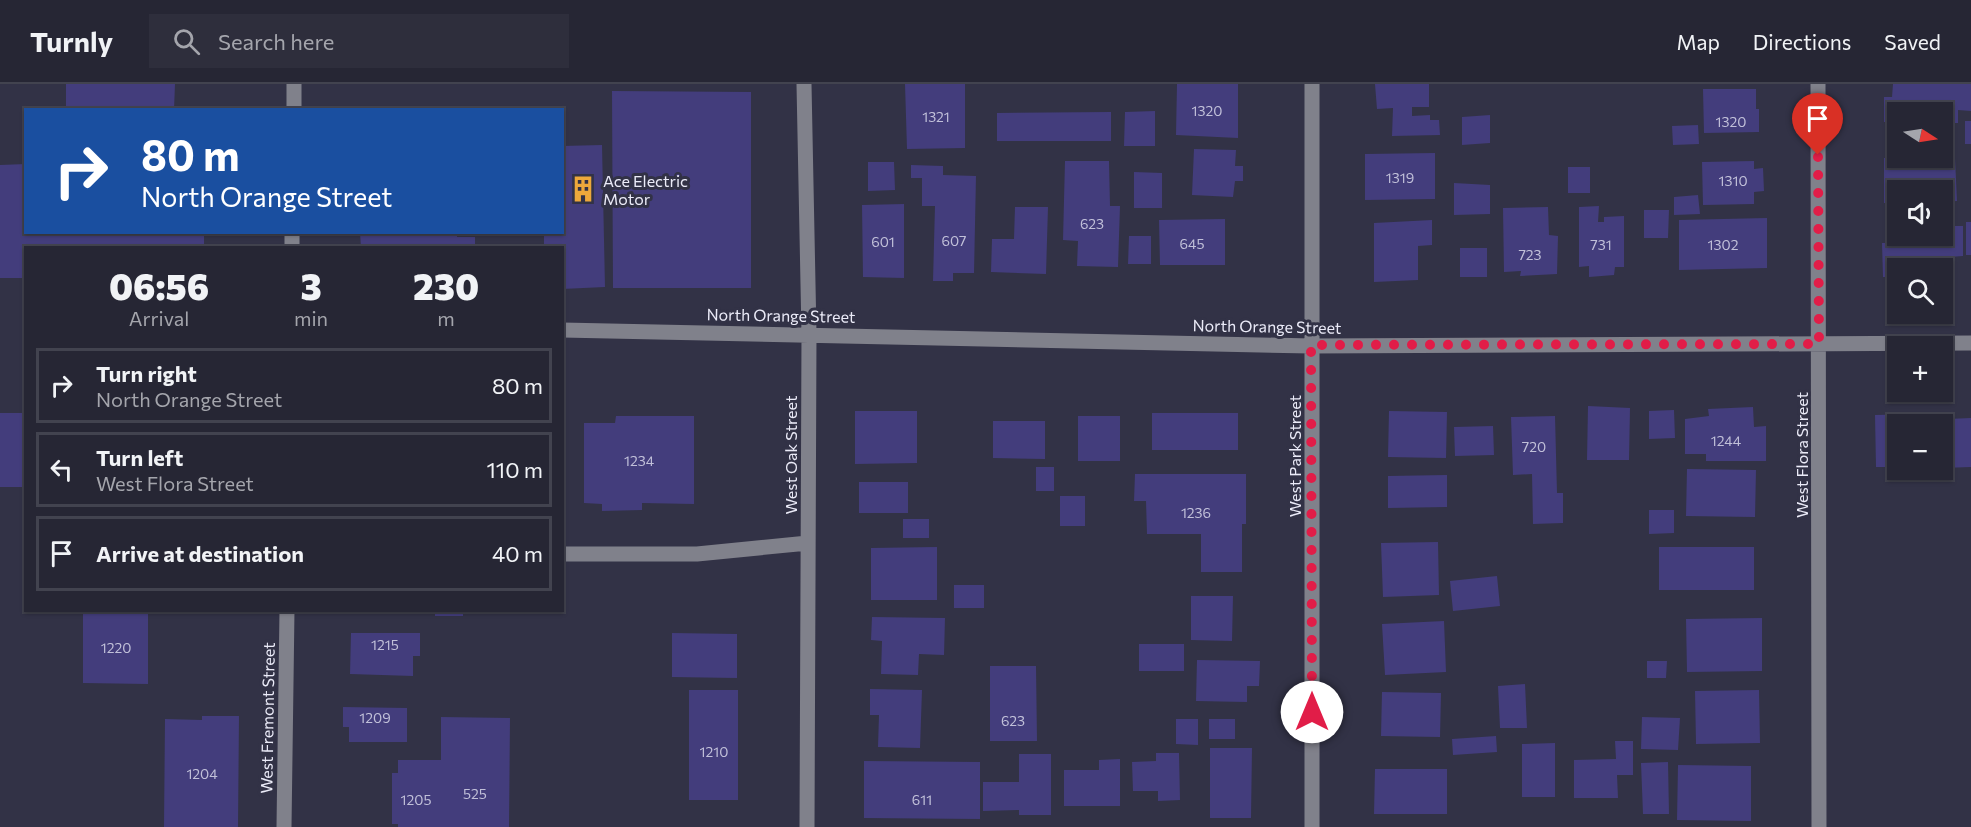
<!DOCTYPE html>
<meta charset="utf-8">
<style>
:root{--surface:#262634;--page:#2e2e3c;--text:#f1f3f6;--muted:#a4a5ac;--line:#42434f}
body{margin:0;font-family:Commissioner,sans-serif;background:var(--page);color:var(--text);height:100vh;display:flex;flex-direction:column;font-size:22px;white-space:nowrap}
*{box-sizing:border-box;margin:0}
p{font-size:20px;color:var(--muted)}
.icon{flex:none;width:33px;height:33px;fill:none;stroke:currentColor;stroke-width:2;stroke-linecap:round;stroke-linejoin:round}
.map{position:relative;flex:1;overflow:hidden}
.sheet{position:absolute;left:24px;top:162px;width:540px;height:366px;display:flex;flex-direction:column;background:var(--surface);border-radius:0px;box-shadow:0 2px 4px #0004,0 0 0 2px var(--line)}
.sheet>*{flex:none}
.guide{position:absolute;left:24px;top:24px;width:540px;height:126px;border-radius:0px;box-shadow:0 2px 4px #0004,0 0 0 2px var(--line);background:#1a4fa0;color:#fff;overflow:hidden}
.needle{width:39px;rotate:102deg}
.fabs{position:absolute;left:1887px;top:18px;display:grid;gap:12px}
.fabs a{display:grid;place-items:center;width:66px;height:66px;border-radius:0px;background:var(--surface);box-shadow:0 2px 4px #0004,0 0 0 2px var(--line);font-size:30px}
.pin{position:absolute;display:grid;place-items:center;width:51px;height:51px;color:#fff;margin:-62px -26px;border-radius:50% 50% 50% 0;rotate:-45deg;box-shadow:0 0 6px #0007}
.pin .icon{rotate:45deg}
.me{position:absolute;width:66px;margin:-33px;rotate:0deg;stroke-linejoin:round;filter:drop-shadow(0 0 4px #0008)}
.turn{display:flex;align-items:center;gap:21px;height:126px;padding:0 18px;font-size:27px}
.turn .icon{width:78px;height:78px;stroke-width:2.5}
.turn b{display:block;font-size:42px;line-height:51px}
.eta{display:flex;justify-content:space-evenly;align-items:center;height:102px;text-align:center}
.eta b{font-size:36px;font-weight:800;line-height:42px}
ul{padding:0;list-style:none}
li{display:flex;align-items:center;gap:18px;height:75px;margin:0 12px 9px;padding:0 6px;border:3px solid var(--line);border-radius:0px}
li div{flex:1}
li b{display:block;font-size:22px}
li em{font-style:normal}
header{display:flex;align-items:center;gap:36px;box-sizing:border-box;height:84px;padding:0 30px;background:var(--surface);border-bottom:2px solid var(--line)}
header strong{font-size:28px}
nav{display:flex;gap:33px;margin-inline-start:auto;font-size:21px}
.search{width:420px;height:54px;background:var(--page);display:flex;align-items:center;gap:15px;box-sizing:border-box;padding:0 21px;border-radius:0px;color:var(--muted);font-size:22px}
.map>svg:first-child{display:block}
.building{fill:#433d7c}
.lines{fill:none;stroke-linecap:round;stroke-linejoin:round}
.minor{stroke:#80818b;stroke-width:15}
.route{stroke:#e11d48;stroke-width:10;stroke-dasharray:0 18}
.labels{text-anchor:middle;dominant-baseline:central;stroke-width:6;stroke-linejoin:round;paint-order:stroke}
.number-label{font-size:14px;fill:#c1c0d9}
.poi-label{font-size:16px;fill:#ebebf8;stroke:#323246;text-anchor:start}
.street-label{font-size:16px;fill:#ebebf8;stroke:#323246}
</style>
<header>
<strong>Turnly</strong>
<div class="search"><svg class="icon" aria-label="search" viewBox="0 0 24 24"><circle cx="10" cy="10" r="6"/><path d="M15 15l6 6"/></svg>Search here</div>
<nav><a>Map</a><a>Directions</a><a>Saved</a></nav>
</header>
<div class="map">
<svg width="1971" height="743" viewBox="0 0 1971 743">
<rect width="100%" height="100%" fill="#323246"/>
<!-- building -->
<path class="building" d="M66 0H175L174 26H66Z
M905 0H965V64L907 65Z
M1177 0H1238V54L1176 51Z
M1375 0H1429V23H1412V32L1430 31V36H1439L1440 51 1392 52 1393 24 1377 25Z
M1893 0H1971V27L1958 26V39H1942V28H1898V38H1884V13H1892Z
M1703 5H1756V25H1759V48L1704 49Z
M612 7 751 8V204H613Z
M424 22V26H325V23Z
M1155 27V62H1124L1125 28Z
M1111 28V57H997V29Z
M1490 31V59L1462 61V33Z
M1965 37H1971V60H1965Z
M1698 41 1699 60 1673 61 1672 42Z
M602 61 605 203 562 205V164H544V148H562V62Z
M1194 65 1236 66 1235 82H1243V97H1235L1233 113 1192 111Z
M1435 69V115L1365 116V70Z
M1884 74H1955L1957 117 1942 118V106H1898V119H1884Z
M1065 77H1109L1110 122H1120L1118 183 1077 182 1078 157 1063 156Z
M1754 77V85L1763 84 1764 107 1754 108V120L1703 121 1702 78Z
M868 78H894L895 106 868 107Z
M26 80V148H204V164H26V194H0V81Z
M911 81 943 82V91L976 92 974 189H953V197H933L935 122H922V94H911Z
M1568 83H1590V109H1568Z
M1134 88 1162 89V124H1134Z
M1454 99 1490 101V130L1454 131Z
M1698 111 1700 130 1674 131V113Z
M904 120V194L863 193 862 121Z
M1599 122 1598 138H1604V133L1624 132V183H1615L1614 191 1589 193V182L1579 183V123Z
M1015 123H1048L1046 190 991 188 992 155H1014Z
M1548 123 1549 151 1558 152 1557 190 1520 192 1521 187 1504 188 1503 124Z
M1644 126H1669L1668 154H1644Z
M1767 134V184L1679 186V136Z
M1225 135V181H1160L1159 136Z
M1432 136V161L1418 162V196L1374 198V139Z
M1966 138H1971V171H1966Z
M1898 142V152H1942V142H1963V172L1949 173V194H1942V184H1898V193H1883L1882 159H1890V143Z
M360 148H457V153H475V164H361Z
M1129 152H1151V180H1128Z
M1460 164H1487V193H1460Z
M1588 322 1630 324 1629 376H1587Z
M1753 323 1754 343 1766 342V377H1706V370H1685V335L1709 332 1708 325Z
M1674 326 1675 354 1649 355V327Z
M855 327H917V379L855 380Z
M1389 327 1447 328 1446 374 1388 373Z
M0 329H26V403H0Z
M1152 329H1238V366H1152Z
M1919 330V340H1898V383H1876L1875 331Z
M616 332H694V420L642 419V426L602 427V420L584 419V339H615Z
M1078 332H1120V377H1078Z
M1555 332 1557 409H1563V439L1533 440 1532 390 1513 391 1511 333Z
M1971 334V383L1942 384V357H1947V335Z
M993 337H1045V375L993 374Z
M1493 342 1494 371 1455 372 1454 343Z
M1036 383H1054V407H1036Z
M1687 385 1756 386 1755 433 1686 432Z
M1135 390H1246V440H1242V488H1201V450H1147L1146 417H1134Z
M1447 391V423L1388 424V392Z
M859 398H908V429H859Z
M1060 412H1085V442H1060Z
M1649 426H1674V449L1649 450Z
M903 435H929V454H903Z
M1438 458 1439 511 1383 513 1381 459Z
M937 463V516H871V464Z
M1659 463H1754V506H1659Z
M1497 492 1500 522 1453 527 1450 497Z
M954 501H984V524H954Z
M1191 512H1233L1232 557 1191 556Z
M83 526H148V600L83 599Z
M435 526H463V532H435Z
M872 533 945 534 944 571 919 570 918 591 881 590 882 557 871 556Z
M1762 534V587L1687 588 1686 535Z
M1444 537 1446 588 1385 591 1382 540Z
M351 549H420V572H413V592L350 590Z
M672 549 737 550V594L672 593Z
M1139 560H1184V587H1139Z
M1197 576 1260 577 1259 602H1247V618L1196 617Z
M1647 577H1667L1666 594H1647Z
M990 582H1036L1037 657H990Z
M1525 600 1527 644H1500L1498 602Z
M870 605 922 606 920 664 878 663 879 631H870Z
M689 606H738V716H689Z
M1759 606 1760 659 1696 660 1695 607Z
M1382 608 1441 609 1440 653 1381 652Z
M343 623 407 624V658H349V643H343Z
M202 632H239L238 743H164L165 635 202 636Z
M441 633 510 634 509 743H398V740H392V689H398V676H441Z
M1642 633 1680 634 1678 666 1641 665Z
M1176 635H1198V661L1176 660Z
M1209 635H1235V655H1209Z
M1496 652 1497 668 1453 671 1452 655Z
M1615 657H1633V691H1617L1618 714H1574V676L1616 675Z
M1555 659V713H1522V660Z
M1210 664H1252L1251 734H1210Z
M1156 669H1179L1180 716 1158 717V707H1133L1132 678 1156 677Z
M1019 670H1051V731H1019V726L983 727V698H1019Z
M1120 675V722H1064V686H1099V676Z
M864 677 980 678V735L864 734Z
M1668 678 1669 730H1643L1641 679Z
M1678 681 1751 682V737L1677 736Z
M1375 685H1447V730H1374Z"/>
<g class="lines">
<!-- minor -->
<path class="minor" d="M804 0 809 250 807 743
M1312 0V743
M1818 0 1819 743
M294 26V0
M292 164V148
M562 246 1311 262 1971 259
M562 470H697L808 459
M284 743 287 526"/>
</g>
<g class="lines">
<!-- route -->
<path class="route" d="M1312 628 1311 261 1819 260 1818 71"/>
</g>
<!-- icons -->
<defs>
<g id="building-bare" transform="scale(2.07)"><path d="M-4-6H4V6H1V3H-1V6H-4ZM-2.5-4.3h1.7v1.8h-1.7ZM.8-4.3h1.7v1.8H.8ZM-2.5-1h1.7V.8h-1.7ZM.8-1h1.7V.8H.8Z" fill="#eda83b" stroke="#323246" stroke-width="2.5" paint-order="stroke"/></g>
</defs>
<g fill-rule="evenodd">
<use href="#building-bare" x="583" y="105"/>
</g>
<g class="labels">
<!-- number labels -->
<g class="number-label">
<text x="1207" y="26">1320</text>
<text x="936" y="32">1321</text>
<text x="1731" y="37">1320</text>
<text x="1400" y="93">1319</text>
<text x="1733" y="96">1310</text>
<text x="1092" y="139">623</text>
<text x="954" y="156">607</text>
<text x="883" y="157">601</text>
<text x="1192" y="159">645</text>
<text x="1601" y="160">731</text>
<text x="1723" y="160">1302</text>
<text x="1530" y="170">723</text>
<text x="1726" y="356">1244</text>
<text x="1534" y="362">720</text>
<text x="639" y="376">1234</text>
<text x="1196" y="428">1236</text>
<text x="385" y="560">1215</text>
<text x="116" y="563">1220</text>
<text x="375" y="633">1209</text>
<text x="1013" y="636">623</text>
<text x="714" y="667">1210</text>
<text x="202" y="689">1204</text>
<text x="475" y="709">525</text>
<text x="416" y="715">1205</text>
<text x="922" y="715">611</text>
</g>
<!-- poi labels -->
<g class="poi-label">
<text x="603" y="96">Ace Electric<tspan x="603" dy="18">Motor</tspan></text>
</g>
<!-- street labels -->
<g class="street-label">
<text transform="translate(781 231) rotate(1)">North Orange Street</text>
<text transform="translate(1267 242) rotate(1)">North Orange Street</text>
<text transform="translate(790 371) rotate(-90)">West Oak Street</text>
<text transform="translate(1801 371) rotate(-90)">West Flora Street</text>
<text transform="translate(1294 372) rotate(-90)">West Park Street</text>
<text transform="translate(267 634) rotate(-89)">West Fremont Street</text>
</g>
</g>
</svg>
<div class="fabs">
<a><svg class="needle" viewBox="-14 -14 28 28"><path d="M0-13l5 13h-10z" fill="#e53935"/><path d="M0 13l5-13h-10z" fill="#a4a5ac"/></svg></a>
<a><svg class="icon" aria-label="sound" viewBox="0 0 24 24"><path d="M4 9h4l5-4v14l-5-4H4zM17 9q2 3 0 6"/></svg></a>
<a><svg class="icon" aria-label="search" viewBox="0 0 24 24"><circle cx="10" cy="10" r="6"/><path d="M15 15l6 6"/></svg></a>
<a>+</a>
<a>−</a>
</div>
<div class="pin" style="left:1818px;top:71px;background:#d93025"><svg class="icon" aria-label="arrive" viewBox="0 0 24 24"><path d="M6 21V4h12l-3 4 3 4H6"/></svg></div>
<svg class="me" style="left:1312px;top:628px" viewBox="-20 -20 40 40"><circle r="19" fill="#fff"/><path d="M0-13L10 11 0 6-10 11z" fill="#e11d48"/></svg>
<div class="guide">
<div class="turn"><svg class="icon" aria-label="right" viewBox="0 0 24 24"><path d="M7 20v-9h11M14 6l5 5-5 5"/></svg><div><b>80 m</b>North Orange Street</div></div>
</div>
<section class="sheet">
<div class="eta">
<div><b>06:56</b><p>Arrival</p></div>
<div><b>3</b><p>min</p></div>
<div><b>230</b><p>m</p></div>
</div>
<ul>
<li><svg class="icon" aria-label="right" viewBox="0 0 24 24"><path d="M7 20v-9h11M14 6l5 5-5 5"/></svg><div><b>Turn right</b><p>North Orange Street</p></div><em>80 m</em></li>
<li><svg class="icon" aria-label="left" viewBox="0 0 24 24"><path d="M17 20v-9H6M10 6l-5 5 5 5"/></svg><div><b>Turn left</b><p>West Flora Street</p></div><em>110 m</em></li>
<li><svg class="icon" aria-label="arrive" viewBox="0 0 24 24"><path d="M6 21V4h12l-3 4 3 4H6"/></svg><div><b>Arrive at destination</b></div><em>40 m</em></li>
</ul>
</section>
</div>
